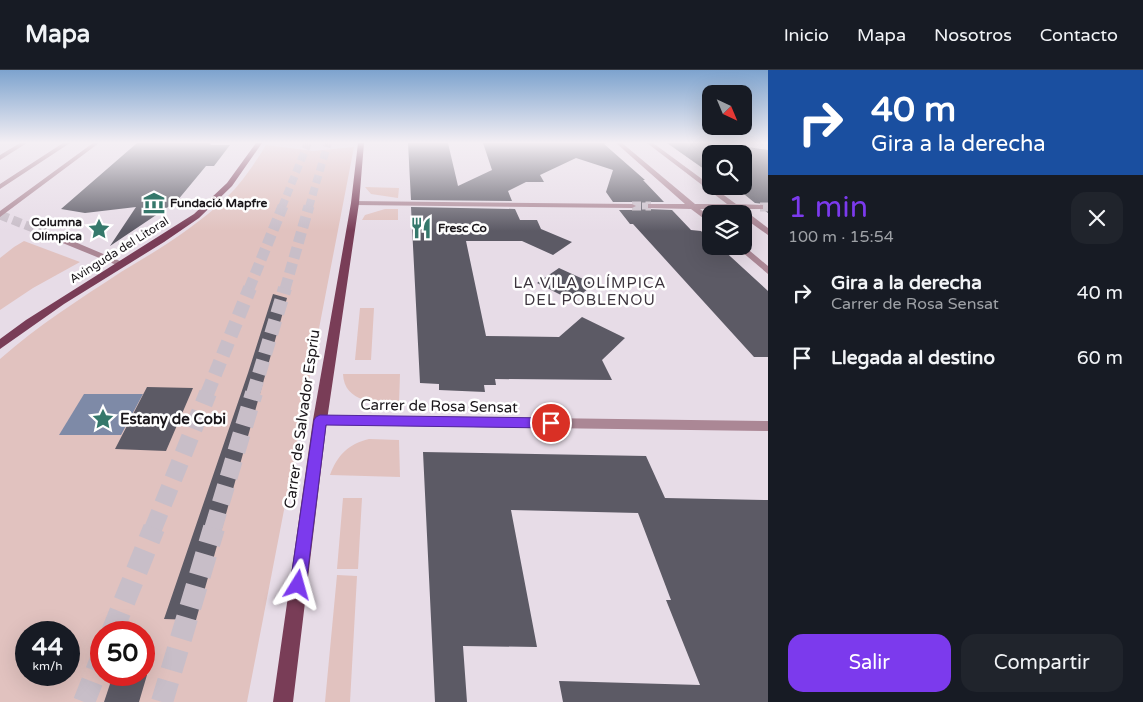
<!DOCTYPE html>
<html lang="es">
<meta charset="utf-8">
<style>
:root{--surface:#171b24;--page:#20242c;--text:#f1f3f6;--muted:#9ea1a6;--line:#363941;--accent:#7c3aed}
body{margin:0;font-family:"Varela Round",sans-serif;background:var(--page);color:var(--text);height:100vh;display:flex;flex-direction:column;font-size:19px;white-space:nowrap}
*{box-sizing:border-box;margin:0}
p{font-size:16px;color:var(--muted)}
.icon{flex:none;width:28px;height:28px;fill:none;stroke:currentColor;stroke-width:2;stroke-linecap:round;stroke-linejoin:round}
.map{position:relative;flex:1;overflow:hidden}
.sheet{display:flex;flex-direction:column;background:var(--surface);width:375px}
.sheet>*{flex:none}
.guide{background:#1a4fa0;color:#fff;overflow:hidden}
.needle{width:32px;rotate:136deg}
.fabs{position:absolute;left:702px;top:15px;display:grid;gap:10px}
.fabs a{display:grid;place-items:center;width:50px;height:50px;border-radius:10px;background:var(--surface);box-shadow:0 5px 20px #0002;font-size:25px}
.speed{position:absolute;left:15px;top:551px;display:flex;gap:10px;font-size:25px;font-weight:700;text-align:center}
.speed>*{display:grid;place-content:center;width:65px;height:65px;border-radius:50%;background:var(--surface);box-shadow:0 5px 20px #0002;line-height:1}
.speed small{font-size:12px;font-weight:400}
.speed .limit{border:8px solid #d22;background:#fff;color:#111}
.pin{position:absolute;display:grid;place-items:center;width:42px;height:42px;color:#fff;margin:-21px;border:2px solid #fff;border-radius:50%;box-shadow:0 1px 5px #0007}
.me{position:absolute;width:55px;margin:-28px;rotate:8deg;stroke-linejoin:round;filter:drop-shadow(0 0 4px #0008)}
.turn{display:flex;align-items:center;gap:18px;height:105px;padding:0 20px;font-size:22px}
.turn .icon{width:65px;height:65px;stroke-width:2.5}
.turn b{display:block;font-size:35px;line-height:42px}
.round{display:grid;place-items:center;flex:none;width:52px;height:52px;border-radius:15px;background:var(--page)}
.summary{display:flex;align-items:center;justify-content:space-between;height:85px;padding:0 20px}
h1{font-size:30px;font-weight:600;line-height:38px;color:var(--accent)}
.button{display:flex;gap:10px;margin-top:auto;padding:10px 20px}
.button a{flex:1;height:58px;border-radius:15px;background:var(--accent);color:#fff;font-size:20px;font-weight:600;line-height:58px;text-align:center}
.button a+a{background:var(--page);color:var(--text)}
ul{padding:0;list-style:none}
li{display:flex;align-items:center;gap:15px;height:65px;padding:0 20px}
li div{flex:1}
li b{display:block;font-size:19px}
li em{font-style:normal}
header{display:flex;align-items:center;gap:30px;box-sizing:border-box;height:70px;padding:0 25px;background:var(--surface);border-bottom:1px solid var(--line)}
header strong{font-size:24px}
nav{display:flex;gap:28px;margin-inline-start:auto;font-size:18px}
main{display:flex;flex:1;min-height:0}
.map>svg:first-child{display:block}
.green{fill:#e1c2bf;fill-rule:evenodd}
.water{fill:#7e8aa7}
.building{fill:#5c5a65}
.lines{fill:none;stroke-linecap:round;stroke-linejoin:round}
.minor-tunnel-far1{stroke:#c8bec8;stroke-width:7;stroke-dasharray:7 3;stroke-linecap:butt}
.minor-tunnel{stroke:#c8bec8;stroke-width:9;stroke-dasharray:9 4.5;stroke-linecap:butt}
.highway-tunnel-far4{stroke:#c8bec8;stroke-width:8;stroke-dasharray:8 4.5;stroke-linecap:butt}
.highway-tunnel-far3{stroke:#c8bec8;stroke-width:11;stroke-dasharray:11 5;stroke-linecap:butt}
.highway-tunnel-far2{stroke:#c8bec8;stroke-width:14;stroke-dasharray:14 7;stroke-linecap:butt}
.highway-tunnel-far1{stroke:#c8bec8;stroke-width:18;stroke-dasharray:18 9;stroke-linecap:butt}
.highway-tunnel{stroke:#c8bec8;stroke-width:22;stroke-dasharray:22 11;stroke-linecap:butt}
.minor{fill:#ab8795;fill-rule:evenodd}
.major{fill:#793d57;fill-rule:evenodd}
.route{fill:#7c3aed;stroke:#51269a}
.labels{text-anchor:middle;dominant-baseline:central;stroke-width:5;stroke-linejoin:round;paint-order:stroke}
.far-poi-label{font-size:12px;font-weight:bold;fill:#1a161a;stroke:#fff;text-anchor:start}
.far-street-label{font-size:12px;fill:#1a161a;stroke:#fff}
.far-quarter-label{font-size:15px;letter-spacing:1px;fill:#3c343d;stroke:#fff}
.street-label{font-size:15px;fill:#1a161a;stroke:#fff}
.poi-label{font-size:15px;font-weight:bold;fill:#1a161a;stroke:#fff;text-anchor:start}
</style>
<header>
<strong>Mapa</strong>
<nav><a>Inicio</a><a>Mapa</a><a>Nosotros</a><a>Contacto</a></nav>
</header>
<main>
<div class="map">
<svg width="768" height="632" viewBox="0 0 768 632">
<rect width="100%" height="100%" fill="#e7dce7"/>
<!-- green -->
<path class="green" d="M266 75 313 81 354 77 247 632H0V289C37 256 80 229 121 202 158 180 196 157 227 127 242 113 255 93 266 75ZM26 562H69V605H26ZM101 562H144V605H101Z
M365 117 399 118 398 128 371 124Z
M385 139H398V150H362L365 145Z
M24 171 80 192 33 218 0 240V188L14 177Z
M360 238H374L371 290H355Z
M343 304H400L399 334C377 333 344 333 343 304Z
M369 369 399 370 400 407 330 405C337 386 348 374 369 369Z
M343 428H362L358 499H337Z
M337 505 357 506 350 632H325Z"/>
<!-- water -->
<path class="water" d="M84 324H143L121 365H59Z"/>
<!-- building -->
<path class="building" d="M137 73H210L211 75H230L214 96H206L177 131 110 176 136 137 85 143 61 139Z
M408 73H448L458 116 492 100 483 73H606L604 74 645 110H643L664 132H648L646 134 647 139 672 140 691 160 701 161 711 170V176H719L768 221V287H754L633 154H630L619 140H633L638 135 632 132H613L606 122 613 100 576 88 540 105 544 112H526L508 121 512 131 411 130Z
M667 73H723L768 80V143L764 140V134L755 133 734 116H744V84H711V104Z
M411 137 515 139 520 150H537L541 159 572 172 553 185 522 171H466L486 266 559 267 582 247 625 268 602 290 612 310 495 309 496 315H484L485 322 439 320V314L420 313Z
M559 198 594 214 573 231 537 213Z
M273 224 287 228 196 550 164 549 248 303Z
M147 317 193 318 166 381 115 379Z
M423 382 646 386 665 428 768 430V632H563L559 611 700 615 666 530H671L638 443 511 440 537 577 463 576 467 632H435Z
M113 605H147L139 632H104Z"/>
<g class="lines">
<!-- minor-tunnel-far1 -->
<path class="minor-tunnel-far1" d="M632 136H651
M760 137H768"/>
<!-- minor-tunnel -->
<path class="minor-tunnel" d="M632 136H651
M760 137H768
M0 145 46 163"/>
<!-- highway-tunnel-far4 -->
<path class="highway-tunnel-far4" d="M282 137 308 73
M309 137 328 73"/>
<!-- highway-tunnel-far3 -->
<path class="highway-tunnel-far3" d="M249 219 283 136
M285 219 309 136"/>
<!-- highway-tunnel-far2 -->
<path class="highway-tunnel-far2" d="M207 324 250 218
M253 324 285 218"/>
<!-- highway-tunnel-far1 -->
<path class="highway-tunnel-far1" d="M153 459 208 323
M213 459 254 323"/>
<!-- highway-tunnel -->
<path class="highway-tunnel" d="M112 562 154 458
M84 632 101 589
M162 632 214 458"/>
<!-- minor -->
<path class="minor" d="M20 73H27L0 90V85Z
M63 73H70L0 119V114Z
M93 73H99L0 147V141Z
M616 73H622L695 134H727L647 73H653L736 134 763 135V139H743L768 158V165L744 148V144H739L733 139H700L711 148V154L691 139 648 138V134H685Z
M352 131 632 134 636 136 632 138 355 135H352Z
M43 161H49L127 194 122 197 119 196 43 165Z
M735 176H744L768 196V204Z
M320 345 768 351V361L320 355 315 354 313 350 315 346Z"/>
<!-- major -->
<path class="major" d="M256 73H262L232 116 199 148 164 172 64 234 0 279V269L26 250 194 144 227 113Z
M358 73H364L359 133 327 350 293 632H273L313 350 351 133Z"/>
</g>
<!-- sky -->
<linearGradient id="sky" x2="0" y2="1"><stop stop-color="#7da3ce"/><stop offset="0.45" stop-color="#f4eff4"/><stop offset="1" stop-color="#f4eff4" stop-opacity="0"/></linearGradient>
<rect width="768" height="161" fill="url(#sky)"/>
<!-- route -->
<path class="route" d="M320 345 551 348 555 350 557 353 555 357 551 358 326 355 306 515 304 520 298 523 293 520 290 515 314 350 316 347Z"/>
<!-- icons -->
<defs>
<g id="museum-bare" transform="scale(1.725)"><path d="M0-6L6-3V-2H-6V-3ZM-5-1h2V3h-2ZM-1-1h2V3h-2ZM3-1h2V3H3ZM-6 4H6V6H-6Z" fill="#35786b" stroke="#fff" stroke-width="2.5" paint-order="stroke"/></g>
<g id="restaurant-bare" transform="scale(1.725)"><path d="M-5-6h1v4h1v-4h1v4h1v-4h1v5L-1.5 .5V6h-2V.5L-5-1ZM5-6V6H3V1.5H1.5Q1.5-4 5-6Z" fill="#35786b" stroke="#fff" stroke-width="2.5" paint-order="stroke"/></g>
<g id="sight-bare" transform="scale(1.725)"><path d="M0-6L1.8-2.2L6-1.7L2.9 1.2L3.7 5.4L0 3.3L-3.7 5.4L-2.9 1.2L-6-1.7L-1.8-2.2Z" fill="#35786b" stroke="#fff" stroke-width="2.5" paint-order="stroke"/></g>
</defs>
<g fill-rule="evenodd">
<use href="#museum-bare" x="154" y="133"/>
<use href="#restaurant-bare" x="421" y="158"/>
<use href="#sight-bare" x="99" y="159"/>
<use href="#sight-bare" x="103" y="349"/>
</g>
<g class="labels">
<!-- far-poi labels -->
<g class="far-poi-label">
<text x="170" y="133">Fundació Mapfre</text>
<text x="82" y="152" text-anchor="end">Columna<tspan x="82" dy="14">Olímpica</tspan></text>
<text x="438" y="158">Fresc Co</text>
</g>
<!-- far-street labels -->
<g class="far-street-label">
<text transform="translate(119 180) rotate(-32)">Avinguda del Litoral</text>
</g>
<!-- far-quarter labels -->
<g class="far-quarter-label">
<text x="590" y="213">LA VILA OLÍMPICA<tspan x="590" dy="17">DEL POBLENOU</tspan></text>
</g>
<!-- street labels -->
<g class="street-label">
<text transform="translate(439 336) rotate(1)">Carrer de Rosa Sensat</text>
<text transform="translate(302 349) rotate(-82)">Carrer de Salvador Espriu</text>
</g>
<!-- poi labels -->
<g class="poi-label">
<text x="120" y="349">Estany de Cobi</text>
</g>
</g>
</svg>
<div class="fabs">
<a><svg class="needle" viewBox="-14 -14 28 28"><path d="M0-13l5 13h-10z" fill="#e53935"/><path d="M0 13l5-13h-10z" fill="#9ea1a6"/></svg></a>
<a><svg class="icon" aria-label="search" viewBox="0 0 24 24"><circle cx="10" cy="10" r="6"/><path d="M15 15l6 6"/></svg></a>
<a><svg class="icon" aria-label="layers" viewBox="0 0 24 24"><path d="M12 4l9 5-9 5-9-5zM3 14l9 5 9-5"/></svg></a>
</div>
<div class="speed"><div>44<small>km/h</small></div><div class="limit">50</div></div>
<div class="pin" style="left:551px;top:353px;background:#d93025"><svg class="icon" aria-label="arrive" viewBox="0 0 24 24"><path d="M6 21V4h12l-3 4 3 4H6"/></svg></div>
<svg class="me" style="left:298px;top:515px" viewBox="-20 -20 40 40"><path d="M0-17L14 15 0 8-14 15z" fill="#7c3aed" stroke="#fff" stroke-width="4"/></svg>
</div>
<section class="sheet">
<div class="guide">
<div class="turn"><svg class="icon" aria-label="right" viewBox="0 0 24 24"><path d="M7 20v-9h11M14 6l5 5-5 5"/></svg><div><b>40 m</b>Gira a la derecha</div></div>
</div>
<div class="summary"><div><h1>1 min</h1><p>100 m · 15:54</p></div><a class="round"><svg class="icon" aria-label="close" viewBox="0 0 24 24"><path d="M6 6l12 12M18 6L6 18"/></svg></a></div>
<ul>
<li><svg class="icon" aria-label="right" viewBox="0 0 24 24"><path d="M7 20v-9h11M14 6l5 5-5 5"/></svg><div><b>Gira a la derecha</b><p>Carrer de Rosa Sensat</p></div><em>40 m</em></li>
<li><svg class="icon" aria-label="arrive" viewBox="0 0 24 24"><path d="M6 21V4h12l-3 4 3 4H6"/></svg><div><b>Llegada al destino</b></div><em>60 m</em></li>
</ul>
<div class="button"><a>Salir</a><a>Compartir</a></div>
</section>
</main>
